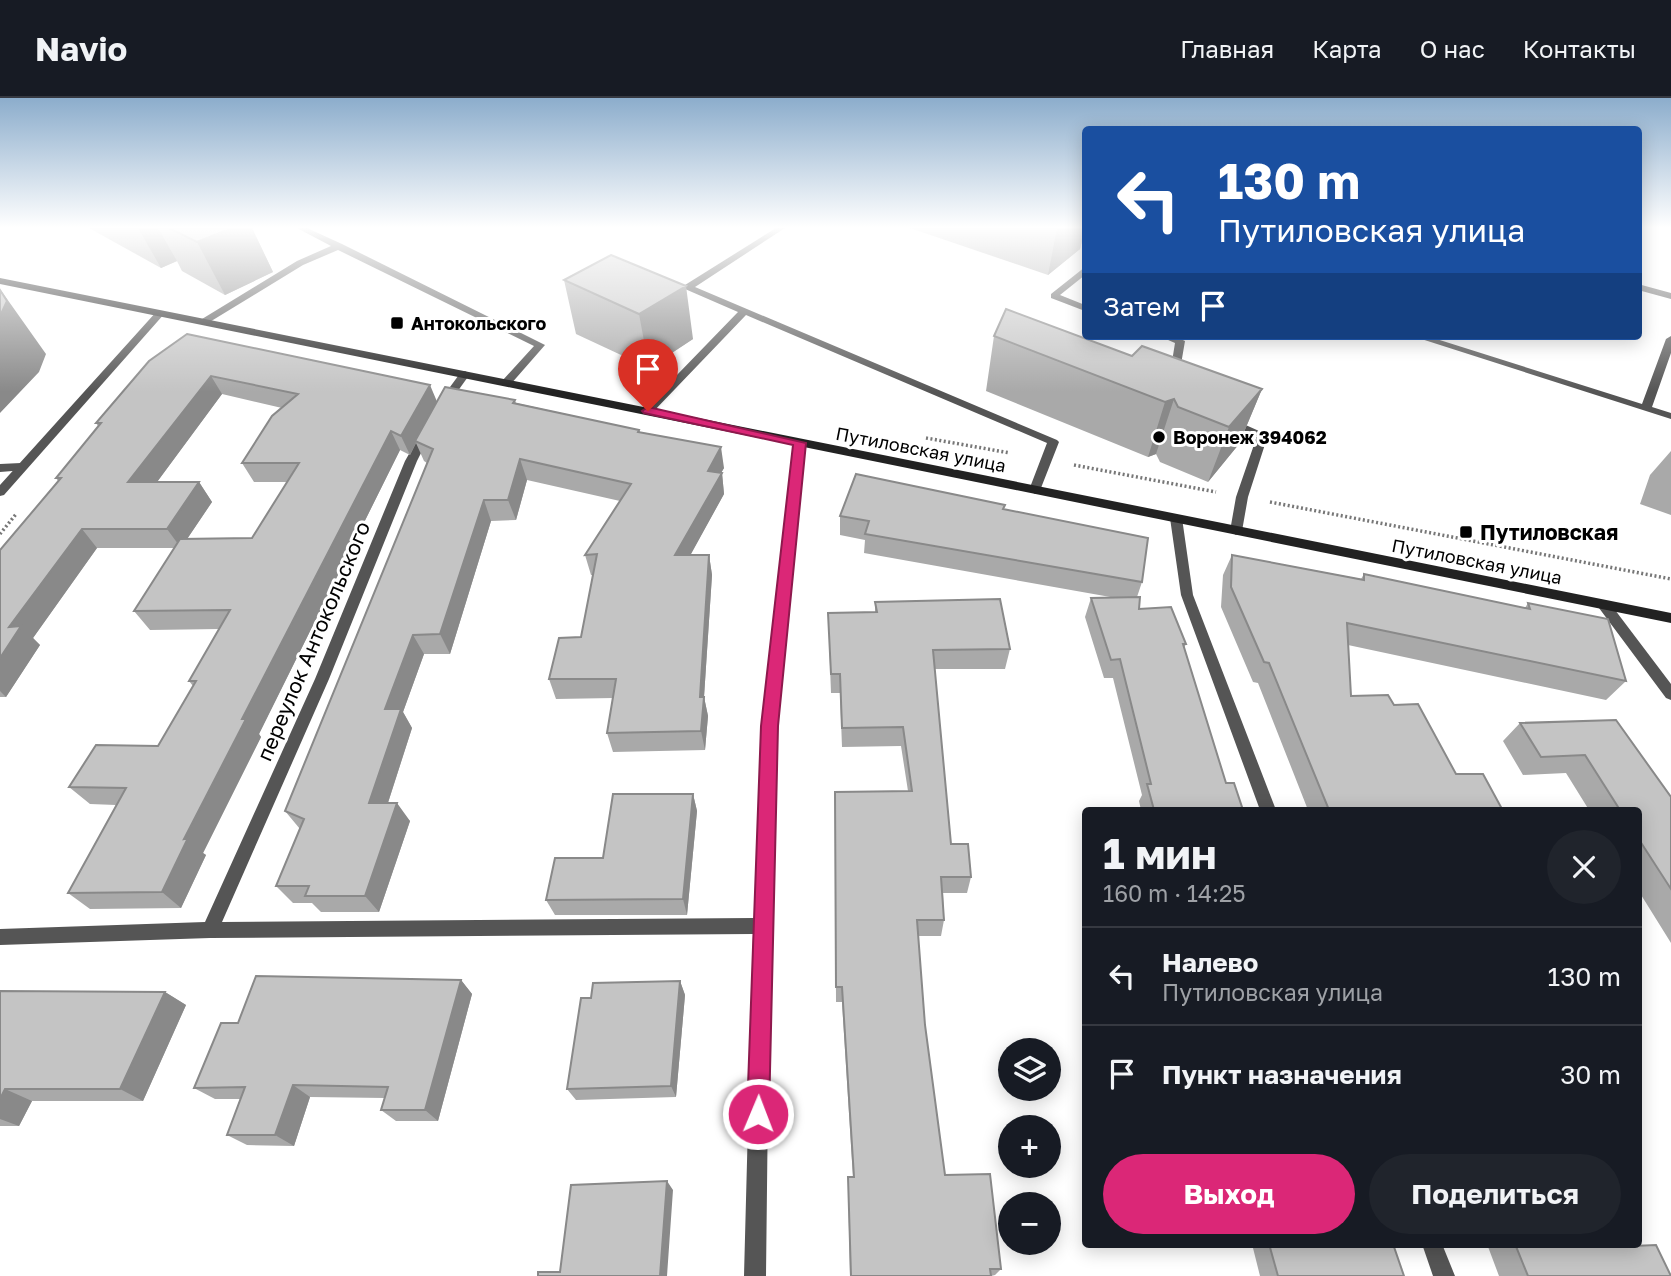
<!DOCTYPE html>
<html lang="ru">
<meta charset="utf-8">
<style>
:root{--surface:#171b24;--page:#20242c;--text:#f1f3f6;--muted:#9ea1a6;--line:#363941;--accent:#db2777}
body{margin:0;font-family:"Golos Text",sans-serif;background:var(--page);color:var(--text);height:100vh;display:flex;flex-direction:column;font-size:26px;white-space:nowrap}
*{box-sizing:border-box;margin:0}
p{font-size:23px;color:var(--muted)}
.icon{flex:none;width:38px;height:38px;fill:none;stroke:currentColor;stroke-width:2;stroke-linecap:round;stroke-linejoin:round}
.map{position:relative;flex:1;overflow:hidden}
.side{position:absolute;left:1082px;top:709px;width:560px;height:441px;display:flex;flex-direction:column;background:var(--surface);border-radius:7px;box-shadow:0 4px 18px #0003}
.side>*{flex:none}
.banner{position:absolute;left:1082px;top:28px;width:560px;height:214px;border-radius:7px;box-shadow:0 4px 18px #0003;background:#1a4fa0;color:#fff;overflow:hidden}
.buttons{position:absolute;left:998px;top:940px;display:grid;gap:14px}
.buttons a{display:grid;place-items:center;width:63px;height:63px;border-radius:50%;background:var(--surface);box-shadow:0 4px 18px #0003;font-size:35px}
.pin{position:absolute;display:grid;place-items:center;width:60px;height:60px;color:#fff;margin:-72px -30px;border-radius:50% 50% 50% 0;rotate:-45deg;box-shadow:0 0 7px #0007}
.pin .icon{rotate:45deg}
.me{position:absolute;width:77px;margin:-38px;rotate:1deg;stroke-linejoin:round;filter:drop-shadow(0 0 5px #0008)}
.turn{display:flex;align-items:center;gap:24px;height:147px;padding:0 21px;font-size:32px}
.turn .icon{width:91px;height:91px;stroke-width:2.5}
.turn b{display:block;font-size:49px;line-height:60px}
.then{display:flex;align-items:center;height:66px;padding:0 21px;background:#0003;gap:14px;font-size:26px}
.round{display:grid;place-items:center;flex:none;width:74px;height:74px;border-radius:37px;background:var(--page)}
.summary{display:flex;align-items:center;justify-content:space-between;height:119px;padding:0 21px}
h1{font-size:42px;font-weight:700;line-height:52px}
.action{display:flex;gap:14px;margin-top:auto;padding:14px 21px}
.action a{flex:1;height:80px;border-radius:42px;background:var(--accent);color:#fff;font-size:28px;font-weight:700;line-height:80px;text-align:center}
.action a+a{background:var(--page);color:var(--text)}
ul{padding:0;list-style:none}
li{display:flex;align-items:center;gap:21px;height:98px;padding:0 21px;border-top:2px solid var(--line)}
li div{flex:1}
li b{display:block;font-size:26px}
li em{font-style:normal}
header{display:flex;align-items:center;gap:42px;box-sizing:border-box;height:98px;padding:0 35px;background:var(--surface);border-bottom:2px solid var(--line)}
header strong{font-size:33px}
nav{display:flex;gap:38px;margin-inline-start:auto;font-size:24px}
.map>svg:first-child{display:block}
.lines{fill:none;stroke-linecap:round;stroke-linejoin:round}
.path{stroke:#777;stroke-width:3.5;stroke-dasharray:2 2.5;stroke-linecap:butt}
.lane{fill:#555;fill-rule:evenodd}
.street{fill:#555;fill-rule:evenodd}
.secondary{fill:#222;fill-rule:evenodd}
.wall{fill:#a9a9a9;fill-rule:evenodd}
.shaded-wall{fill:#898989}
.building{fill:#c4c4c4;stroke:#898989;stroke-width:2}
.route{fill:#db2777;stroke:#8e194d;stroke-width:2}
.poi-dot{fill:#000;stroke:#fff;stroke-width:2.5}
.labels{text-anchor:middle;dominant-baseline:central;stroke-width:6;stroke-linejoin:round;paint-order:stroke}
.far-poi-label{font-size:18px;font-weight:bold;fill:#000;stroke:#fff;text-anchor:start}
.far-street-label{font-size:18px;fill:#000;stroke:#fff}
.poi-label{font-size:21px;font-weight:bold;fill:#000;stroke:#fff;text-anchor:start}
.street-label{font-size:21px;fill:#000;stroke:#fff}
</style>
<header>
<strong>Navio</strong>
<nav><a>Главная</a><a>Карта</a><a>О нас</a><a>Контакты</a></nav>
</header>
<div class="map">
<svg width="1671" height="1178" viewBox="0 0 1671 1178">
<rect width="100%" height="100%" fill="#fff"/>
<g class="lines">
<!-- path -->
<path class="path" d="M926 340 1010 355
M1074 367 1216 394
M1270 404 1671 481
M0 436 17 415"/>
<!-- lane -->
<path class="lane" d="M297 130H307L342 146 545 247 510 287H502V283L534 248 338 152 303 167 208 225H202V221L297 163 331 148Z
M776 130H785L695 189 1057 342 1059 344 1039 395 1035 396 1029 392 1047 345 746 217 652 315H644V311L738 214 685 191V187Z
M1085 169V177L1060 197 1085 207V213L1051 200V196Z
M1638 186 1671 195V201L1638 192Z
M1159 238H1174L1185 243 1179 278 1170 276 1175 245Z
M1412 238H1427L1642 306 1666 241 1671 238V255L1652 309 1671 315V321Z
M1230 320 1268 337 1248 399 1242 433 1236 437 1230 433 1236 399 1257 338 1226 325V321Z
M21 365 27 369 25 372 0 374V366Z"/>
<!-- street -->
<path class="street" d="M157 213 165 215 4 397 0 398V387Z
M465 273 470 276 447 308H439V304L461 274Z
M426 332 431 335 417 363 329 581 222 824 754 820 763 628 794 345 796 343H804L806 345 777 628 770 828 766 1178H744L753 836 210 840 0 847V831L205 824 315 581 405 363 421 335Z
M1176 416 1182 420 1193 497 1276 712H1260L1181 497 1170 420Z
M1604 502 1609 504 1671 586V602L1666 600 1599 510 1597 507Z
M1422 1146H1442L1455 1178H1433Z"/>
<!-- secondary -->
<path class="secondary" d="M0 180 1671 515V525L0 186Z"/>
</g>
<!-- wall -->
<path class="wall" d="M89 130H252L273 174 225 197 182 173 177 163 161 170Z
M910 130H1085L1080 151 1048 177Z
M611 157 693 241 649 270 576 236 564 182Z
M994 238 1132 258 1262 291 1239 346 1208 384 1160 364 1156 356 1148 359 986 293Z
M149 263 437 304 515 302 516 305 639 332 640 334 724 370 721 375H722L724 396 690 457H709L712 477 704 599 708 618 705 652 613 654 607 635 613 600 556 601 549 581 581 539 593 477H591L585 457 620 403 527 382 516 422 491 423 450 556H424L403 614 412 630 388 705 410 723 379 814H321L312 805H293L276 788 300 731 285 713 427 365 424 363 416 345 410 357 400 352 259 636 261 639 203 755 206 757 181 810 90 811 68 795 116 707 90 706 69 689 158 648 193 588 189 583 219 531 150 532 134 513 174 450H97L33 540 40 547 6 599H0V452L58 383 56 380 98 328 96 325ZM222 296 282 310 242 365 254 384H287L252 440 187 441 212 404 199 384H157Z
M1671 353V417L1640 406 1650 377Z
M1004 412 1142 484 1137 499 1139 511 1186 546 1184 550 1226 685 1243 712H1141L1139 703 1142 697 1113 580H1104L1085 519 1091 500H1116L864 455 865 442 840 437V418Z
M1232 457 1361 481 1364 476 1525 510 1528 505 1626 583 1606 602 1348 547 1351 598 1394 607 1456 676 1502 711 1501 712H1308L1258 585 1253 584 1221 509 1223 477Z
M875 504 1010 551 1005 571H935L951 746 971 779 967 795H943L944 822 941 838H918L925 927 945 1077 1001 1171 995 1177 991 1178H850L848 1089V1079H853L842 904H836L835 694 908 693 901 648 842 649 840 595H831L828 515 875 514Z
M1520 625 1671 699V845L1638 792V712H1589L1566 675 1523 677 1503 643Z
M693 696 697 713 687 817H555L546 802 603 760Z
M461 882 472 896 438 1023H396L381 1012 385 1000 310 999 294 1048 247 1047 227 1037 240 1001H215L194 990 238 925Z
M680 883 685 897 676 999 576 1002 567 991 591 900Z
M0 893 165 894 186 907 143 1003H32L19 1028H0Z
M1252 1146H1393L1404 1178H1260Z
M1487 1146H1632L1671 1178H1499Z"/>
<!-- shaded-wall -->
<path class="shaded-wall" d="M138 130H158L177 163 161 170Z
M232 130H252L273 174 225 197 197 144Z
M1057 130H1085L1080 151 1048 177Z
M686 188 693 241 649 270 639 216Z
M0 191 46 256 39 274 0 315Z
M211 278 222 296 143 403 128 384Z
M430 287 438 306 415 343 416 345 410 357 401 338Z
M1262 291 1239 346 1208 384 1229 329Z
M1174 301 1156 356 1148 359 1165 304Z
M391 333 400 352 259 636 261 639 203 755 206 757 181 810 162 794 184 741 242 621Z
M721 349 724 370 710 393 708 373Z
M520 361 527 382 516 422 508 402Z
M722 375 724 396 679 478 675 457Z
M199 384 212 404 181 450 167 431Z
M484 402 491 423 450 556 440 536Z
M82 431 97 450 33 540 40 547 6 599 0 593V560L9 529Z
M709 457 712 477 704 599 708 618 705 652 701 633 700 599Z
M413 537 424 556 403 614 412 630 382 723 369 705 385 611Z
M693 696 697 713 687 817 683 801Z
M397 705 410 723 379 814 365 798Z
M461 882 472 896 438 1023 425 1012Z
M680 883 685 897 676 999 671 988Z
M165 894 186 907 143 1003 120 991Z
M293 987 310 999 294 1048 275 1037Z
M5 991 32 1003 19 1028 0 1021V1001Z
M667 1083 673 1092 667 1178H660Z"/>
<!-- building -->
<path class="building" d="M169 130H232L197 144Z
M611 157 686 188 639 216 564 182Z
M0 192 7 203 0 218Z
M1006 211 1132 258 1142 248 1262 291 1229 329 1178 309 1174 301 1165 304 994 238Z
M187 236 430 287 401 338 391 333 242 621H246L184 741 188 740 162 794 68 795 126 690 69 689 96 647 158 648 196 583H189L230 512 134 513 180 441 252 440 299 365H242L272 318 298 296 211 278 128 384H199L167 431H82L9 529 21 528 0 560V452L61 380H56L101 325H96L149 263Z
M445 289 515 302 513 305 639 332 638 334 721 349 708 373 722 375 675 457H709L700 599H704L701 633 607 635 616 581H549L559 540 581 539 597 456 585 457 631 386 520 361 508 402H484L440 536 413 537 385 611H401L369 705H397L365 798H305L309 788H276L304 721 285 713 433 351 415 343Z
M856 376 1005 407 1003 411 1148 440 1142 484 865 436 869 423 840 418Z
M1232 457 1364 482V476L1530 511 1528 505 1608 521 1626 583 1347 525 1351 598 1388 597 1394 607 1418 606 1456 676H1483L1502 711 1329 712 1269 565 1264 564 1231 489Z
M1140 499 1139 511 1171 509 1186 546H1183L1226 685H1234L1243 712H1154L1147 686H1151L1120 561 1111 562 1091 500Z
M1000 501 1010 551 933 552 951 746H968L971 779H941L944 822H917L925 927 945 1077 990 1076 1001 1171H990L991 1178H851L848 1079H854L842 889H836L835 694 912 693 903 629 842 630 840 576H831L828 515 877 514 875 504Z
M1616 622 1671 699V791L1638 740V712H1620L1585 657 1541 659 1520 625Z
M613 696H693L683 801 546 802 555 760H603Z
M256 878 461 882 425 1012H381L388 989 293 987 275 1037H227L245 989 194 990 221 925H238Z
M680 883 671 988 567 991 581 900H591L593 885Z
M0 893 165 894 120 991H5L0 1001Z
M667 1083 660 1178H538V1174H560L571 1087Z
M1269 1146H1393L1404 1178H1278Z
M1515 1146H1632L1633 1148 1656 1147 1671 1178H1528Z"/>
<!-- sky -->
<linearGradient id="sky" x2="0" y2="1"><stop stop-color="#8cadcc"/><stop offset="0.44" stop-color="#fff"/><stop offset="1" stop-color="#fff" stop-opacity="0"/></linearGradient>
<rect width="1671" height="294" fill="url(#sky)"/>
<!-- route -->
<path class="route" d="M648 309 806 345 778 628 769 1016 766 1024 758 1027 751 1024 747 1016 761 628 793 347 644 315 642 313Z"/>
<!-- markers -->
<g class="poi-dot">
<rect x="390" y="218" width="14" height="14" rx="3.5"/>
<circle cx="1159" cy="339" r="7"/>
<rect x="1459" y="427" width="14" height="14" rx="3.5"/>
</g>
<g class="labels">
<!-- far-poi labels -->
<g class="far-poi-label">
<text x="411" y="225">Антокольского</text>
<text x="1173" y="339">Воронеж 394062</text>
</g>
<!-- far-street labels -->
<g class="far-street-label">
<text transform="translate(921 351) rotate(11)">Путиловская улица</text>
<text transform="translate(1477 463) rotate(11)">Путиловская улица</text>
</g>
<!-- poi labels -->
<g class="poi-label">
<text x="1480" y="434">Путиловская</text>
</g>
<!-- street labels -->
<g class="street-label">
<text transform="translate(313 543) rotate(-67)">переулок Антокольского</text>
</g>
</g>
</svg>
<div class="buttons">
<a><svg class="icon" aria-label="layers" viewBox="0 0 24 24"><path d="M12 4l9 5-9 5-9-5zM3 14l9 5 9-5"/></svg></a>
<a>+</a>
<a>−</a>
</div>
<div class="pin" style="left:648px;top:313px;background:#d93025"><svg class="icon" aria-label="arrive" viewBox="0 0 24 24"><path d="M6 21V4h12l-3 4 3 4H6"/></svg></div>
<svg class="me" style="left:758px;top:1016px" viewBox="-20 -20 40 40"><circle r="17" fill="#db2777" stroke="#fff" stroke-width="3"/><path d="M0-11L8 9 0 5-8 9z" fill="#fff"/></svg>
<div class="banner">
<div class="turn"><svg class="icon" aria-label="left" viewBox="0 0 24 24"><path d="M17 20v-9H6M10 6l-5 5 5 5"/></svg><div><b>130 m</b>Путиловская улица</div></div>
<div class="then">Затем<svg class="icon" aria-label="arrive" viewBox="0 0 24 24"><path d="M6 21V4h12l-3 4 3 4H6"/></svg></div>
</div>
<section class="side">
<div class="summary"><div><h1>1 мин</h1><p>160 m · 14:25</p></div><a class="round"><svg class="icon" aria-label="close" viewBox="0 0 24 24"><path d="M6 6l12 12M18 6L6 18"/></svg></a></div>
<ul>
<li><svg class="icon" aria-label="left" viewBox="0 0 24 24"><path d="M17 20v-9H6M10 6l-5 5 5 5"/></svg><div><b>Налево</b><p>Путиловская улица</p></div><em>130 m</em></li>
<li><svg class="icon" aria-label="arrive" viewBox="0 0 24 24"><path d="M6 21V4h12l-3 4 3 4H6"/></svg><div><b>Пункт назначения</b></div><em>30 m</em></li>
</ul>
<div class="action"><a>Выход</a><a>Поделиться</a></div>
</section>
</div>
